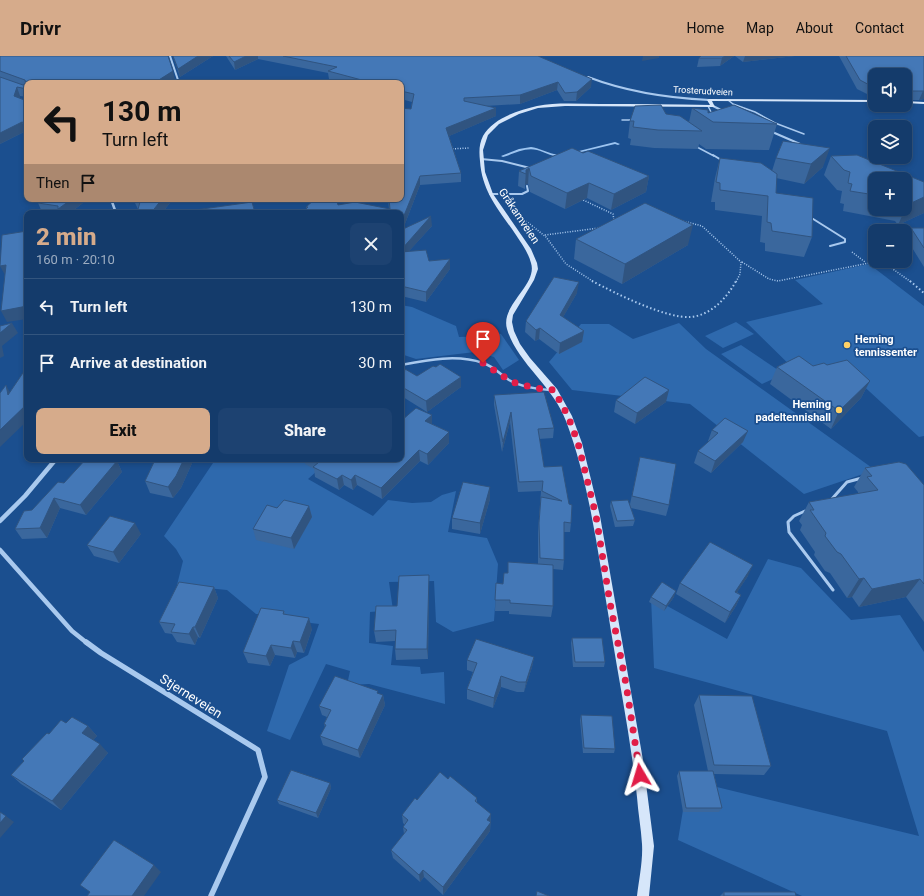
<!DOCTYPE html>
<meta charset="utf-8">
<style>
:root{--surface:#143b6b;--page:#1d4271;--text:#f1f3f6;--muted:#9dadc1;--line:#33557e;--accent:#d6ab8b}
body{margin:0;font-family:Roboto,sans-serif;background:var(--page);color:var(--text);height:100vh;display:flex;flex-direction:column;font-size:15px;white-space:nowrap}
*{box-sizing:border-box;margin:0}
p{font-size:13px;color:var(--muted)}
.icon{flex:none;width:22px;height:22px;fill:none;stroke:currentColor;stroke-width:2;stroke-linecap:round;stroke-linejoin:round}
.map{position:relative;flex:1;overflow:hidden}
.sheet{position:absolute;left:24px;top:154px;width:380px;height:252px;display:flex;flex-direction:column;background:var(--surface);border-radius:8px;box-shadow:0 2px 6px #0003,0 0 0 1px var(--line)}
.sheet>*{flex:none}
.guide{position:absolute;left:24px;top:24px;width:380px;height:122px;border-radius:8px;box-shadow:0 2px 6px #0003,0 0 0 1px var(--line);background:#d6ab8b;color:#111;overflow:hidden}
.fabs{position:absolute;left:868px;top:12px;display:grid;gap:8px}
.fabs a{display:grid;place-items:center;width:44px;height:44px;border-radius:8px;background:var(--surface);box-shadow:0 2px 6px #0003,0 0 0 1px var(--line);font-size:20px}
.pin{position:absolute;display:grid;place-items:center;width:34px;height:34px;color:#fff;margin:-41px -17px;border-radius:50% 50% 50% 0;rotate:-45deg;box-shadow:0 0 4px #0007}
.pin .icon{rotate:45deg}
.me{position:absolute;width:44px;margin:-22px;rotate:353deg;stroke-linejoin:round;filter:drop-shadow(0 0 3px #0008)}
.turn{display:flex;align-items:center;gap:14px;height:84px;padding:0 12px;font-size:18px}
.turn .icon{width:52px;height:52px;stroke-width:2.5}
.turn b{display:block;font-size:28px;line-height:34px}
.then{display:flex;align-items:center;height:38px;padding:0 12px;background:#0003;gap:8px;font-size:15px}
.round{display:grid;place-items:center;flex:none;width:42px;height:42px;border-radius:8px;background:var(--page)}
.headline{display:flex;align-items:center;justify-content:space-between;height:68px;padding:0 12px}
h1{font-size:24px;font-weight:800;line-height:30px;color:var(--accent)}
.action{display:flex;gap:8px;margin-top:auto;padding:8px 12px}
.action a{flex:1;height:46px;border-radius:8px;background:var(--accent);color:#111;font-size:16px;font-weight:800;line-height:46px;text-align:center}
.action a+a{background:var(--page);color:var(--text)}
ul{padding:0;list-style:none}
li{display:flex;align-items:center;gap:12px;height:56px;padding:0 12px;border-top:1px solid var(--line)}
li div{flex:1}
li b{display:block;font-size:15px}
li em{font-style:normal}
header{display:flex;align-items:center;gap:24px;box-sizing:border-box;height:56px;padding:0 20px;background:var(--accent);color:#111}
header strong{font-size:19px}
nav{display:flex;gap:22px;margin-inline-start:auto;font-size:14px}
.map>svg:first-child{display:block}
.green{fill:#2e69ad}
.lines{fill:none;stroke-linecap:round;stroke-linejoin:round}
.stream{fill:#9cc4f0;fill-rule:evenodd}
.path-far1{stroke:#a9c9ee;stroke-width:1.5;stroke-dasharray:1 1.5;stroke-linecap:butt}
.path{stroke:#a9c9ee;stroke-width:2;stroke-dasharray:1.5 2.5;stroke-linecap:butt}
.lane-far3{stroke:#a9c9ee;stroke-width:1.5}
.lane-far2{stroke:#a9c9ee;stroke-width:2}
.lane-far1{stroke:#a9c9ee;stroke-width:2.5}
.lane{stroke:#a9c9ee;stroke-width:3}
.street-far3{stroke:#a9c9ee;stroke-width:2}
.street-far2{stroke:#a9c9ee;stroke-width:2.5}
.street-far1{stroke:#a9c9ee;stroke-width:4.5}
.street{stroke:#a9c9ee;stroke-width:5.5}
.secondary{fill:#d6e6fa;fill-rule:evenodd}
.wall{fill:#3a679d;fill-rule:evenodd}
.shaded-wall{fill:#305480}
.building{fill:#4478b7;stroke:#305480}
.route{stroke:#e11d48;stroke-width:7;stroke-dasharray:0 12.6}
.poi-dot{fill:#ffd166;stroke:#1b4f8f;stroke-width:1.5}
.labels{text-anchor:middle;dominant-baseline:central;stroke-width:3.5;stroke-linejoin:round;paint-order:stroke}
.far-street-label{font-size:9px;fill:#fff;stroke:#1b4f8f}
.street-label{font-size:11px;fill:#fff;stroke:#1b4f8f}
.poi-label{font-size:11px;font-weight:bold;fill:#fff;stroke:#1b4f8f;text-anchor:start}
.near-street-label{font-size:13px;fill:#fff;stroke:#1b4f8f}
</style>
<header>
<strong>Drivr</strong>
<nav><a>Home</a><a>Map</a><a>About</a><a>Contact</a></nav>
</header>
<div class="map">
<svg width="924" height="840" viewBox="0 0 924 840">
<rect width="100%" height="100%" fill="#1b4f8f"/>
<!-- green -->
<path class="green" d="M869 208 924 250V380L919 381 845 313 804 323 746 266 823 248 795 224Z
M401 249 412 251 456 270 459 281 487 280 493 276 501 278 519 304 503 314 494 301 475 296 416 303 401 298Z
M736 266 754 278 723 292 705 280Z
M679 267 706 293 875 414 804 438 690 348 572 334 549 306 581 268H609L633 283Z
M741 289 784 318 762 328 721 298Z
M205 403H289L295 405 327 406 308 423 373 460 388 444 412 447 431 446 442 439 456 435 448 476 487 482 498 508 494 565 453 576 436 566 434 525 389 526 393 554 370 556 369 587 393 590 391 609 420 611 421 618 444 616 445 648 369 628 347 629 350 615 326 608 290 684 267 675 289 609 308 599 319 568 295 565 290 560 256 558 227 534 177 529 183 505 176 493 164 480 215 404Z
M768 503 801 512 851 564 900 559 924 596V840H802L678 784 688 724 919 780 887 675 654 612 651 541 727 583Z"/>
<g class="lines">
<!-- stream -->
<path class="stream" d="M615 86 620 88 618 89 615 88 573 98 571 97Z
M531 91C539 92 546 96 554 98 558 99 561 98 564 99 554 103 546 96 537 94 525 91 514 98 503 101L501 100 519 93Z"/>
<!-- path-far1 -->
<path class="path-far1" d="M450 93 469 92
M581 143 613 158 614 165
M526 165 546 181 566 208 594 226
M683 165 702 170 741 206 740 218 736 226
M545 179 599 172
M852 196 865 206
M742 206 769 223 778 225 874 206 890 211 911 226"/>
<!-- path -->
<path class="path" d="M592 225C615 237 666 263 691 261 711 259 727 242 736 225
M910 225 924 237"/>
<!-- lane-far3 -->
<path class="lane-far3" d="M728 44 733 48 755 56 775 67 804 78
M708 50 713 60
M622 64H633
M695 90 714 100"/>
<!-- lane-far2 -->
<path class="lane-far2" d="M713 99 723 105
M481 103 502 105 530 112
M490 138H522L528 135 527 130
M810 161 845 183V186L830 190"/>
<!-- lane-far1 -->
<path class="lane-far1" d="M401 309C427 304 457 298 483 307 493 310 500 318 509 324 521 331 536 333 550 334"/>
<!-- lane -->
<path class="lane" d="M831 444 847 426 862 422
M805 455 794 460 788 466 789 476 833 534"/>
<!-- street-far3 -->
<path class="street-far3" d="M170 0 179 27
M588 21C627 36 667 42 709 44
M713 50 725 56
M770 75 800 88"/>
<!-- street-far2 -->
<path class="street-far2" d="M111 143 116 157"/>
<!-- street-far1 -->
<path class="street-far1" d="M0 465 25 440 56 403
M0 494 72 575 87 587"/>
<!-- street -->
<path class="street" d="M86 586 101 597 258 694 265 721 211 840"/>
<!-- secondary -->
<path class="secondary" d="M709 43 875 44V46L712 45 715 51 565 50 538 52 519 58 499 68 488 79 483 94 485 116 493 138 531 193 537 207 538 213 534 224 513 259 512 266 514 275 520 288 530 302 557 333 572 360 582 387 600 460 643 704 654 790 649 840H637C639 823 643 805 642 788 641 772 638 756 637 741 631 685 620 630 611 575 599 505 591 432 566 365 553 330 517 307 507 273 500 249 538 229 531 207 528 196 522 188 516 179 499 154 482 136 480 105 479 96 479 88 483 80 493 62 519 54 537 50 557 46 579 48 600 48 637 48 673 48 710 49L707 44Z
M905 45 924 46V48L905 47Z"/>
</g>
<!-- wall -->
<path class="wall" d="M0 0 175 24 27 27V41L20 40V42L27 45V75H26L0 88Z
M173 0H213L180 21Z
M226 0H538L591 31 576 45H564L557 34 520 48 485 50 496 52V60L449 80 461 117V126L420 129 403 173 432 170 409 195 429 205 450 203V213L426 246 401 240V157L306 153V151L312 146 311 143H336L338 149 389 153 388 143H401L411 53 412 46 401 43V27H344L329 23 328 17 258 3 235 14Z
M734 0 720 10 697 11 699 2Z
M735 0H795L743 6Z
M839 0H924V43L919 44H909L907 49 895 53 888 49H905L875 19V42L857 33Z
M692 52 708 57 777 68 769 94 706 93 699 88 698 93 654 92 630 89 631 83 628 82 630 65 666 58 689 66Z
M783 85 823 111 804 128 776 122V137L812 181 804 201 765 195V187L760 186 762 160 715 154V146H711L715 122 720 102 772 115 776 102Z
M583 97 649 120 646 136 611 154 587 142 565 153 530 136 528 128 525 129V133L518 130 519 115Z
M831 100 924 126V157L898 169 895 165 843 155 844 148 840 147 842 135 837 134 824 119ZM875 123H905V153H875Z
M43 143H88L70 157 42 156 38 147Z
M133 143H173L162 157H137L138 153Z
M911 172H924V211L906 182Z
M576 183 688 189 622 228 574 203Z
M577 237 563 261 584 275 582 286 559 298 539 283 535 285 525 276 526 265Z
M827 309 870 325 861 342 831 373 770 328 777 311Z
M436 311 461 321V331L427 356 403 341 402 331 417 320Z
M494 339 554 372 553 382 539 383 544 411 571 467 570 476H564V504L563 514 553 513V550L551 561 509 558V555H495L496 527 503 528 507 517 538 508V476L541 435 518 436 510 366 502 396 494 349Z
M616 344 666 346 635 368 614 356Z
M432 368 449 376V387L428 409 420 405 382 443 357 429 353 434 344 429 339 434 315 421 314 413 305 408 304 403H347L352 406Z
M712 374 743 386 711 417 694 407 698 395 708 386V385Z
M640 401 669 449 666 460 631 452 635 464 633 470 615 471 610 450 611 445 630 448Z
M117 405 122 416 86 459 60 452 47 482 22 483 15 473 32 454 64 427Z
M193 405 181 432 173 442 150 437 145 425Z
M865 412 924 429V566L906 541 859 551 852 541 847 542 830 517 825 515 814 499 815 496 800 474 802 469 799 465 809 446 858 438V436L854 431Z
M490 443 480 478 452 473V462Z
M309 450 312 461 294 493 256 484 253 473 277 452Z
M141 478 119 507 94 500 87 489Z
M748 520 737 536 741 539 736 550 725 567 676 538 680 527Z
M214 531 218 542 200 582 198 581 195 589 177 586 172 578 165 577 159 566Z
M429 531 428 603 396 604 395 593V585L376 586 374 575 397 550Z
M651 541H674L664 555 649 546Z
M284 555 286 559 312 573 304 597 297 596 295 602 275 599 270 610 248 607 243 596Z
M572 582 605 606 604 611H573L571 587Z
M534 601 532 611 524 636H517L501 631 493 652 467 643V633L473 616 467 614V604Z
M378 638 383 639 385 649 360 702 323 689 320 680 325 671 324 668 327 661 322 659 319 650Z
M699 639 771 710 764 719 714 718 722 752 719 756H683L677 720 679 715H708L694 649Z
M581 659 615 693 614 697H583L580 664Z
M66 667 88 670 97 680 93 684 108 697 61 754 21 728 11 719 24 705 22 703 49 678Z
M448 723 477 742V747L491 758 490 775 443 839 424 821 420 826 393 802 391 794 404 778 403 771 405 769 403 767 402 759 417 744Z
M330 727 331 732 318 762 279 748 277 744Z
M724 836 796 840H720Z"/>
<!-- shaded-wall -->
<path class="shaded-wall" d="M198 0H213L180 21 178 13Z
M246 0H258V3L235 14 234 6Z
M643 0H659V2L642 5Z
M725 0H734L720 10 722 2Z
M745 0H795L743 6Z
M173 15 175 24 170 27H154Z
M592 23 591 31 576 45 577 36Z
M558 26 557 34 520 48V39Z
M17 31 20 40 18 49 14 40Z
M923 35H924V43L919 44Z
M911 40 907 49 895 53 896 49H905V42Z
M496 52V60L447 81 446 72Z
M22 66 26 75 0 88V77Z
M830 92 823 111 804 128 811 108Z
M529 112 528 128 525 129 526 114Z
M420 120V129L401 178V167Z
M649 120 646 136 611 154 614 138Z
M589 127 587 142 565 153 567 137Z
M924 141V157L898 169 907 149Z
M72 143H88L70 157H59L58 153Z
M162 143H173L162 157H151Z
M431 160 432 170 401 204V194Z
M693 169 688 189 622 228 625 208Z
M450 203V213L426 246V236Z
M6 209V221L0 210Z
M579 226 577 237 558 270 560 259Z
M27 250V263L7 266 1 255Z
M12 267 18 277 2 290 4 300 0 302V277Z
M540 272 539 283 535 285 536 274Z
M584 275 582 286 559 298 560 287Z
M461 321V331L427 356 426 345Z
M870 325 861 342 831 373 839 355Z
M6 329 12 340 8 339Z
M669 334 666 346 635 368 637 357Z
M27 348V365L0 391V374Z
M511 356 510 366 502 396 503 386Z
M432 359V369L425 365Z
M748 375 743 386 711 417 715 405Z
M449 376V387L428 409 427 398Z
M419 394 420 405 382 443 381 432Z
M184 403H192L193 405 181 432 173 442 168 431Z
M117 405 122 416 86 459 80 449Z
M342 419 344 429 339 434 337 423Z
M355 419 357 429 353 434 351 424Z
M490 431V443L480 478V467Z
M54 442 60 452 47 482 40 472Z
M309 450 312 461 294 493 291 482Z
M135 467 141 478 119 507 113 496Z
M753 509 748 520 730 547 735 536Z
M429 519V531L428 603 427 593Z
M864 522 852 541 847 542 859 523Z
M920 523 906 541 859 551 872 533Z
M214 531 218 542 200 582 195 571Z
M676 535 674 541 664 555 666 550Z
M741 539 736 550 725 567 730 556Z
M309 562 312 573 304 597 300 586Z
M193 571 198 581 195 589 189 578Z
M293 585 297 596 295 602 291 592Z
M271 589 275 599 270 610 266 600Z
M534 601 532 611 524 636 526 626Z
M501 620V631L493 652 494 642Z
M383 639 385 649 360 702 358 694Z
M88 670 97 680 91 687 82 677Z
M100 688 108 697 61 754 52 745Z
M330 727 331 732 318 762 316 757Z
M491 758 490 775 443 839V831Z
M6 760 14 766 0 782V767Z
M154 809 161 816 144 840H132Z
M423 814 424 821 420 826 419 819Z"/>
<!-- building -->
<path class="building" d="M0 0H168L173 15 154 27H27V33L17 31 14 40 27 45V68L22 66 0 77V21L23 29 26 28 25 24 0 15Z
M173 0H198L178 13Z
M229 0H246L234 6Z
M283 0H538L592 23 577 36 565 37 558 26 520 39 464 42V45L496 52 446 72 461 117 420 120 401 167V157H302L308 151H306L314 144 313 143H336L338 149 355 146 390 153 389 143H401V52L411 53 414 38 401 35V27H373L328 15 337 11Z
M701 0H725L722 2H699Z
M846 0H924V35H909L907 38 911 40 905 42V19H875V32L860 24Z
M661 49 666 58 680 60 702 75 658 74 633 71 634 65H630L635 50Z
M734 49 777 68 713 66 692 52 708 54V57Z
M783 85 830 92 811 108 776 102Z
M572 92 583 97 588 95 649 120 614 138 589 127 567 137 531 120 529 112 526 114V118L519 115Z
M857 99 924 126V141L907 149 905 146V123H875V139L850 135 852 128 848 127 850 116 844 114 831 100Z
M720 102 761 107 777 118 776 137 813 142 812 181 772 175 771 167 767 166 768 140 720 134V127L716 126Z
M43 143H72L58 153V150L38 147Z
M134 143H162L151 157H137L140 146H136Z
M252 146 255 157H174Z
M645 147 693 169 625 208 576 183Z
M431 160 401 194V174Z
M911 172H924V192Z
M27 175V250L1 255 6 209 0 210 2 179Z
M426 194 429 205 450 203 426 236 401 230V196Z
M554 221 579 226 560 259 584 275 560 287 540 272 536 274 526 265Z
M12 267 0 277V270Z
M799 300 813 310 824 307 827 309 847 304 870 325 839 355 777 311Z
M440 308 461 321 426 345 402 331 405 313 417 320 433 310 436 311Z
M27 311V348L0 374V337L6 329 8 339Z
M645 321 669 334 637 357 616 344Z
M544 336 554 372 538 373 544 411 562 410 569 448 572 449 571 467 564 466V504L540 502 539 467 541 441 562 445 542 435 543 425 519 426 511 356 503 386 494 339Z
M416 352 432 359 425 365 449 376 427 398 419 394 381 432 355 419 351 424 342 419 337 423 313 411 319 406 313 403H347L352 406 355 403H401V365Z
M725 362 748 375 715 405 698 395 718 377 712 374Z
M640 401 676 408 669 449 632 440Z
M86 403H108L117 405 80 449 54 442 40 472 15 473 24 455 32 454 58 426 64 427Z
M157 403H184L176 420 168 431 145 425 154 406Z
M899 406 906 408 924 429V528L920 523 872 533 864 522 859 523 841 498 837 496 825 480 826 477 810 454H814L809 446 878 434 867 421 872 420 865 412Z
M463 426 490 431 480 467 452 462Z
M284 444 309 450 291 482 253 473 267 449 277 452Z
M628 444 635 464 617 465 611 445Z
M110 460 135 467 113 496 87 489Z
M710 486 753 509 735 536 741 539 730 556 680 527Z
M508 506 553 509V550L510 547V544H495L496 527 503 528 504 517H508Z
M429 519 427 593H395L396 574 374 575 376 550H397L399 520Z
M179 526 214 531 195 571H193L189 578 171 576 175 568 159 566Z
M662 526 676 535 666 550 651 541Z
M261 552 284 555 283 558 309 562 300 586 293 585 291 592 271 589 266 600 243 596Z
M572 582H602L605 606H575Z
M476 583 534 601 526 626H518L501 620 494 642 467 633 477 607 467 604Z
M335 620 378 635 377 637 383 639 358 694 320 680 326 669 324 668 331 654 319 650Z
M699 639 752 640 771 710 714 709Z
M581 659 612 660 615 693 584 692Z
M72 661 88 670 82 677 100 688 52 745 11 719 24 705 22 703 47 677 49 678 61 664 66 667Z
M291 714 330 727 316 757 277 744Z
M679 715H713L722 752H686Z
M440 716 448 723 450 720 477 742 475 745 491 758 487 764 491 766 443 831 423 814 419 819 391 794 407 774 403 771 408 764 402 759 415 742 417 744Z
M0 756 6 760 0 767Z
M114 784 154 809 132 840H87L90 836 80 829Z
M537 835 549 840H536Z
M724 836H795L796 840H724Z"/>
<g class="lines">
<!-- route -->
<path class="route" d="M483 307 512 326 535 332 554 334 568 360 578 387 596 460 610 547 626 628 640 719"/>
</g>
<!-- markers -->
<g class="poi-dot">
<circle cx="847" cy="289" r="4"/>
<circle cx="839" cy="354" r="4"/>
</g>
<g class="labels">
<!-- far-street labels -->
<g class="far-street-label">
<text transform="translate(703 35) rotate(3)">Trosterudveien</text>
</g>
<!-- street labels -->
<g class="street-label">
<text transform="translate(519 160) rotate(56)">Gråkamveien</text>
</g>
<!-- poi labels -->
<g class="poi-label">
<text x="855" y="283">Heming<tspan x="855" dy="13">tennissenter</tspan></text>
<text x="831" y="348" text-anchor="end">Heming<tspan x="831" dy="13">padeltennishall</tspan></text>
</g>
<!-- near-street labels -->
<g class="near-street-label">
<text transform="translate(191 640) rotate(32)">Stjerneveien</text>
</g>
</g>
</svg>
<div class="fabs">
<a><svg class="icon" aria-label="sound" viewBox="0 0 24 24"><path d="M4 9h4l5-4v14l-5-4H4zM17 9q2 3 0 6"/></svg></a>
<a><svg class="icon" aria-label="layers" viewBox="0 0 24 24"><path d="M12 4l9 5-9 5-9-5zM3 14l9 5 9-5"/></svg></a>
<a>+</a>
<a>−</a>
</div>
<div class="pin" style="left:483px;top:307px;background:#d93025"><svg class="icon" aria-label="arrive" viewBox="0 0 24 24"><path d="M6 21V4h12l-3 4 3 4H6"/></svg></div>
<svg class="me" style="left:640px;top:719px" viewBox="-20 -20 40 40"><path d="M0-17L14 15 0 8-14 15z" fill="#e11d48" stroke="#fff" stroke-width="4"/></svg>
<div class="guide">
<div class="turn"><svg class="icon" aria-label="left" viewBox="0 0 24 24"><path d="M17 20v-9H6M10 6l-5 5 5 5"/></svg><div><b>130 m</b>Turn left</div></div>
<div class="then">Then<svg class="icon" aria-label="arrive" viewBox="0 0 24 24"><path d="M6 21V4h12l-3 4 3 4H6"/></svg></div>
</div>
<section class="sheet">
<div class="headline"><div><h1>2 min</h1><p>160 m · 20:10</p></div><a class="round"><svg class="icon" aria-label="close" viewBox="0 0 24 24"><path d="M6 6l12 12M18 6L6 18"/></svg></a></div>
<ul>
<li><svg class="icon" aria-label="left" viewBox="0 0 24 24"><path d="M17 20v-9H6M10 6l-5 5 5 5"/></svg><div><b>Turn left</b></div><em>130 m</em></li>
<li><svg class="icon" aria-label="arrive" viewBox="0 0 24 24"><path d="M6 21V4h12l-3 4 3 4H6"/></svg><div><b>Arrive at destination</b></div><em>30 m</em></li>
</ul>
<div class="action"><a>Exit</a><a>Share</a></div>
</section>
</div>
